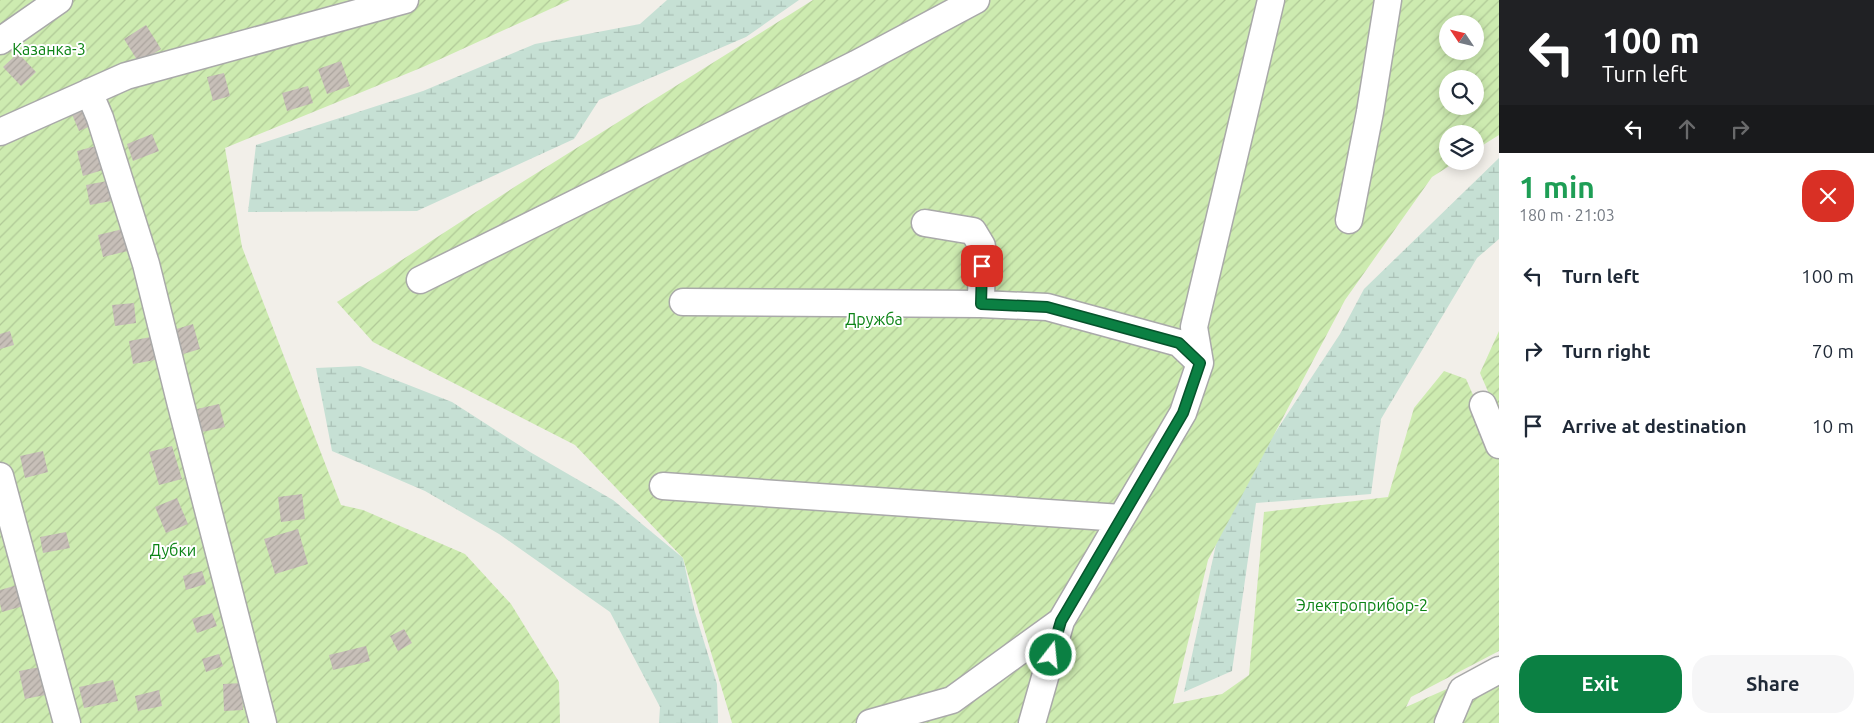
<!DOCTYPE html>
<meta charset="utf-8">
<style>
:root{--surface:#fff;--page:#f6f6f7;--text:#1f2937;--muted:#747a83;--accent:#0b8043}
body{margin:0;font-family:Ubuntu,sans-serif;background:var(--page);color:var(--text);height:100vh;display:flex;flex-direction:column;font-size:19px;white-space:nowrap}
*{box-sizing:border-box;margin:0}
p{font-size:16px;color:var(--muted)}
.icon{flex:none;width:28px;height:28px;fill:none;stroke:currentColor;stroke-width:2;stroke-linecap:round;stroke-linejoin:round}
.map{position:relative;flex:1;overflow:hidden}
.panel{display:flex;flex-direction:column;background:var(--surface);width:375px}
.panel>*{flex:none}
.hud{background:#202124;color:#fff;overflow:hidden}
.needle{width:32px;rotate:305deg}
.tools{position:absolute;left:1439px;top:15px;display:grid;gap:10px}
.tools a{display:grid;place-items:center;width:45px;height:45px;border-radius:50%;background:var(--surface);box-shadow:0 2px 12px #0003;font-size:25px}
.pin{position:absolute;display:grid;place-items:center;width:42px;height:42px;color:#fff;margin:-21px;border-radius:10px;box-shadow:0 2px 8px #0006}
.me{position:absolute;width:55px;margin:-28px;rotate:16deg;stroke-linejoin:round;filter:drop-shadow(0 0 4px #0008)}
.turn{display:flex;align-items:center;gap:18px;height:105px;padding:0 20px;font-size:22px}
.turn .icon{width:65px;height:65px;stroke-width:2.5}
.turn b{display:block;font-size:35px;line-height:42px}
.lanes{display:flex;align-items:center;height:48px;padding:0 20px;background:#0003;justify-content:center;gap:25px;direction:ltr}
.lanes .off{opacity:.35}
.round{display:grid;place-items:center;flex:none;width:52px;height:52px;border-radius:20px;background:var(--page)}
.summary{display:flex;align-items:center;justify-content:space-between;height:85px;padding:0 20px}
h1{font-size:30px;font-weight:600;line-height:38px;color:#1e9e55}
.primary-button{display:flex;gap:10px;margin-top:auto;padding:10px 20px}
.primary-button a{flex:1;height:58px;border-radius:20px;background:var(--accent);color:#fff;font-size:20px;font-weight:600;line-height:58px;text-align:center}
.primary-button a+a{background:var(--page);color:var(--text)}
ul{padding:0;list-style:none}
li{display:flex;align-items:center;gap:15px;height:75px;padding:0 20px}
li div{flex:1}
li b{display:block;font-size:19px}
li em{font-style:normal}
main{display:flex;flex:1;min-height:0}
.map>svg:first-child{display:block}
.wetland{fill:url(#wetland-marsh)}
.garden{fill:url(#garden-furrows);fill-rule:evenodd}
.building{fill:url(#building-hatch)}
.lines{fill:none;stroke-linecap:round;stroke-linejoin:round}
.minor-casing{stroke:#a9a9a9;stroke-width:29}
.minor{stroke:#fff;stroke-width:26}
.route-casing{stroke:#07532c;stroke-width:12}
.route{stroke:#0b8043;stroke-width:9}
.labels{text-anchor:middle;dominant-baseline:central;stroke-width:4;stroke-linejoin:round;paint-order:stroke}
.park-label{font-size:16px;fill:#0c8416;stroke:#fff}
</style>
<main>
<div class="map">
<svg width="1499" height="723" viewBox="0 0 1499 723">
<defs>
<pattern id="wetland-marsh" width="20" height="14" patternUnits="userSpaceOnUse" patternTransform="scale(1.25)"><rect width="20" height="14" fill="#c6e0d4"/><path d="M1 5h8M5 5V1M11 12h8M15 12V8" fill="none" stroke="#aac0b6"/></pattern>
<pattern id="garden-furrows" width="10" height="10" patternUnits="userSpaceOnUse" patternTransform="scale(1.25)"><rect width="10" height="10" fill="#cdebb0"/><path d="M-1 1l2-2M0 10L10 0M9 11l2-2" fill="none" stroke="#b0c997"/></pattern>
<pattern id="building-hatch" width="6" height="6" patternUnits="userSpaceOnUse" patternTransform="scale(1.25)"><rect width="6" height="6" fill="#c7bfb8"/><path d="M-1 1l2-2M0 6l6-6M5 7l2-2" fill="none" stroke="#aba49e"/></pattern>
</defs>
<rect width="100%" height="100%" fill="#f2efe9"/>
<!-- wetland -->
<path class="wetland" d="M667 0H799L746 37 599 100 574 139 417 211 248 212 256 145 423 91 535 44 640 24Z
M1499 158V239L1477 258 1381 419 1371 494 1256 503 1232 671 1184 692 1223 512 1340 334 1364 289Z
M360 366 452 402 530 452 613 500 683 558 694 609 717 684 718 723H659L660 707 610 612 499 534 425 491 332 451 316 368Z"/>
<!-- garden -->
<path class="garden" d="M0 0H378L0 126Z
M396 0H570L423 67 225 148 242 247 341 505 363 510 465 554 511 604 559 682 560 723H0V138L89 99Z
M813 0H1499V135L1475 150V134H1448V161H1457L1432 177 1345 300 1208 560 1173 704 1222 694 1249 675 1264 512 1388 497 1414 408 1444 371 1466 379 1499 454V651L1411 697 1406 707 1499 666V723H1041L1055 671 1105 555V517L1045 645 1025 723H732L683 558 575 445 373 342 337 302 516 186ZM1448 24H1475V51H1448ZM1448 79H1475V106H1448Z
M1499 331V417L1480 373Z"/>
<!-- building -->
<path class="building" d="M146 25 161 49 139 63 124 39Z
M18 53 36 72 21 86 3 67Z
M341 61 350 86 327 94 318 69Z
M224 73 230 96 213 101 207 77Z
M308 86 313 103 287 111 282 93Z
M85 106 93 125 79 131 71 112Z
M152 134 159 151 133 161 127 144Z
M96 146 103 170 83 176 77 151Z
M107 181 111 201 90 205 86 185Z
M123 229 128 251 103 257 98 235Z
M134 303 136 323 115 326 112 305Z
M193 324 200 349 180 355 173 330Z
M10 331 14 345 0 349V334Z
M151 337 155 360 133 364 129 341Z
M219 404 225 427 202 432 197 409Z
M172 446 182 479 159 485 149 452Z
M43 451 48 472 25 478 20 456Z
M302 494 305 519 281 522 278 497Z
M177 498 188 524 166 533 155 507Z
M298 529 308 564 275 574 264 539Z
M66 532 70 548 43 553 40 537Z
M202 571 206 584 186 590 183 576Z
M21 584 27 605 2 612 0 604V590Z
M212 613 217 626 197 633 192 619Z
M404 629 412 643 398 651 390 636Z
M366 646 370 661 333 670 329 655Z
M219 654 223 666 206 672 202 659Z
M45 666 50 694 25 699 19 671Z
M113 680 118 701 84 708 79 687Z
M242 683 243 710 224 711 223 684Z
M159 690 162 706 138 711 135 696Z"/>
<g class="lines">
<!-- minor casing -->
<g class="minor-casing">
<path id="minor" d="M0 41 59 0
M89 92 100 118 146 264 180 401 263 723
M0 132 126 76 405 0
M1349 220 1370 112 1388 0
M925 223 973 231 982 246 981 304
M420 280 856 64 976 0
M683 302 981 304 1047 307 1179 343 1200 363
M1483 405 1499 445
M0 476 67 723
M663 486 1121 518
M870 723 952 700 1061 621
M1032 723 1061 621 1183 413 1200 363 1194 327 1271 0
M1448 723 1462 690 1499 670"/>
</g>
<!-- minor -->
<use href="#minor" class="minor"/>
</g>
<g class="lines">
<!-- route casing -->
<g class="route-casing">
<path id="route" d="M982 266 981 304 1047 307 1179 343 1200 363 1183 413 1061 621 1051 655"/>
</g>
<!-- route -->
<use href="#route" class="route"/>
</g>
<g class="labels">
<!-- park labels -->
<g class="park-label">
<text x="49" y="49">Казанка-3</text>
<text x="874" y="319">Дружба</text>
<text x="173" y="550">Дубки</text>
<text x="1362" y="605">Электроприбор-2</text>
</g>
</g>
</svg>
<div class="tools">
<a><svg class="needle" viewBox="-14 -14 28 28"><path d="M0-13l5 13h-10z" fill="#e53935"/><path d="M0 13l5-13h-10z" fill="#747a83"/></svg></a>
<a><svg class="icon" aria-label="search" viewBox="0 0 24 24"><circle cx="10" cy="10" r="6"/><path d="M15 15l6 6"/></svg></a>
<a><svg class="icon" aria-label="layers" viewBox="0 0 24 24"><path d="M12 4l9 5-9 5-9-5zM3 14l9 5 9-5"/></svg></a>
</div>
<div class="pin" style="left:982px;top:266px;background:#d93025"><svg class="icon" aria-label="arrive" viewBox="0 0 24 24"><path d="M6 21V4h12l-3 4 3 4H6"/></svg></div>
<svg class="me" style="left:1051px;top:655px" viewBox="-20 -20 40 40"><circle r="17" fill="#0b8043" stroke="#fff" stroke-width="3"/><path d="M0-11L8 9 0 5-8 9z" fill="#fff"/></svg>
</div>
<section class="panel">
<div class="hud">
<div class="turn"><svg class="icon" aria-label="left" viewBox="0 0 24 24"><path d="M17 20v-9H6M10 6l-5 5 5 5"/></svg><div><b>100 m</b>Turn left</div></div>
<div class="lanes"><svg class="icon" aria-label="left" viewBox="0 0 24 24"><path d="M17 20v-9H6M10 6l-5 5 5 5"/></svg><svg class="icon off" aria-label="ahead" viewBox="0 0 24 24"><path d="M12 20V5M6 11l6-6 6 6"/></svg><svg class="icon off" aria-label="right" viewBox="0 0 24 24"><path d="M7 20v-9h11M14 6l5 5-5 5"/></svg></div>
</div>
<div class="summary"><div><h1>1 min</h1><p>180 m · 21:03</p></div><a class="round" style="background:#d93025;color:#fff"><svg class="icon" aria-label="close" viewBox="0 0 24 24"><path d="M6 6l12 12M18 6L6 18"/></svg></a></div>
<ul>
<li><svg class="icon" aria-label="left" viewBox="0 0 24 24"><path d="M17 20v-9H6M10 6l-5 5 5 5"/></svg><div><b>Turn left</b></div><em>100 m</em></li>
<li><svg class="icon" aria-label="right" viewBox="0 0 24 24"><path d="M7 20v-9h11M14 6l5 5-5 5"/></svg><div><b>Turn right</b></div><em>70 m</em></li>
<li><svg class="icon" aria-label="arrive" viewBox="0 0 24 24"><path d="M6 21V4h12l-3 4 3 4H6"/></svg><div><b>Arrive at destination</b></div><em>10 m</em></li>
</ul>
<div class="primary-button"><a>Exit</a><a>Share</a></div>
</section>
</main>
